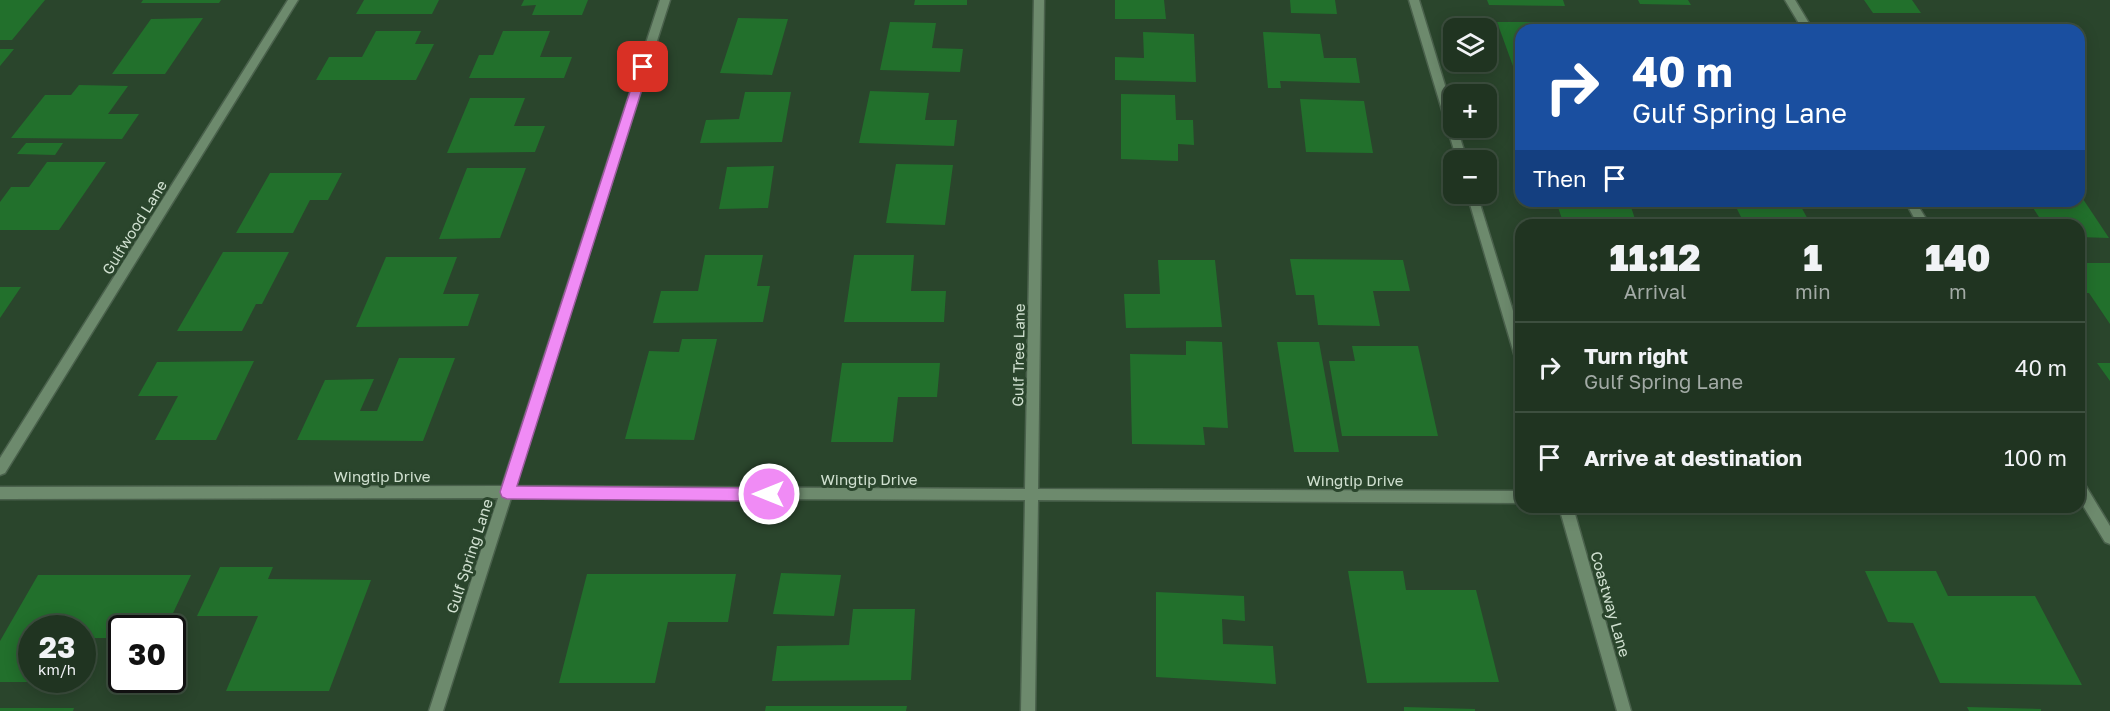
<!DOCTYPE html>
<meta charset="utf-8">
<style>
:root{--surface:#203421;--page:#2d3f2e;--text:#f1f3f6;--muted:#a2aaa5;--line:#3d4f3f}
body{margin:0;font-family:"Golos Text",sans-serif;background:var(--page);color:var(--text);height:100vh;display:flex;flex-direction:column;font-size:22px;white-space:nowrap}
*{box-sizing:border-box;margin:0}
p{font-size:20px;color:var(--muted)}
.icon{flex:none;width:33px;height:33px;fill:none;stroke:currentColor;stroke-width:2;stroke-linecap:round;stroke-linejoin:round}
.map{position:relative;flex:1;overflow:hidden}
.sheet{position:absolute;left:1515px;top:219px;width:570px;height:294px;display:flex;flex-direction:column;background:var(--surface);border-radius:18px;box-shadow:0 3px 15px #0003,0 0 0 2px var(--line)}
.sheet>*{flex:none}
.banner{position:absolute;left:1515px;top:24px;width:570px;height:183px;border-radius:18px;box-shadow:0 3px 15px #0003,0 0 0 2px var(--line);background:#1a4fa0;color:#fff;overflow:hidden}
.buttons{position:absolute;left:1443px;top:18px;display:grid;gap:12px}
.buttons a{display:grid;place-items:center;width:54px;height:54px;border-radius:12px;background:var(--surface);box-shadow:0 3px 15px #0003,0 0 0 2px var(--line);font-size:30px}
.speed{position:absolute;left:18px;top:615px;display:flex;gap:12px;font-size:30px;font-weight:700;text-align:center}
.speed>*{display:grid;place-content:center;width:78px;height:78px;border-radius:50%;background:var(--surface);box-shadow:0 3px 15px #0003,0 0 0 2px var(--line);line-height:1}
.speed small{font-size:15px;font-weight:400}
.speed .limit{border:3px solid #111;border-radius:9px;background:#fff;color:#111}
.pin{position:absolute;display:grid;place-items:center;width:51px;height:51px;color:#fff;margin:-26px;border-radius:12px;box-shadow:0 3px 9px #0006}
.me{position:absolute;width:66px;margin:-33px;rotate:270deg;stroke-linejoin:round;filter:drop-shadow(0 0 4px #0008)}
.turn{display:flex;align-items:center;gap:21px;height:126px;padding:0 18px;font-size:27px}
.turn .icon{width:78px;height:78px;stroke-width:2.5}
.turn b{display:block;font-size:42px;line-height:51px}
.then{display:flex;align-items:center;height:57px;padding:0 18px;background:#0003;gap:12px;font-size:22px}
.eta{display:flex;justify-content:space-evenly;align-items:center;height:102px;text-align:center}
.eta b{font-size:36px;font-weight:800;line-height:42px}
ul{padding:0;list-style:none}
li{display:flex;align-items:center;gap:18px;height:90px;padding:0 18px;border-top:2px solid var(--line)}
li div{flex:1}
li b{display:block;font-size:22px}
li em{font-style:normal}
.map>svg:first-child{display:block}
.building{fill:#22702c}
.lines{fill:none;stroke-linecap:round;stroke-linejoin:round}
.minor-casing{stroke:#4a614c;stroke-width:3}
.minor{fill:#6d8a6d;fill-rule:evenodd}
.route{fill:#f08bf5;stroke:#9c5a9f;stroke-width:1.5}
.labels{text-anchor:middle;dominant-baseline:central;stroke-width:6;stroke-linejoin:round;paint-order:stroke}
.street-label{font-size:15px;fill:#d0e0d0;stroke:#2a452c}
</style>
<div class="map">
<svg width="2110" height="711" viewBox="0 0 2110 711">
<rect width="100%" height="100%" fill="#2a452c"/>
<!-- building -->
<path class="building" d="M0 0H45L12 40H0Z
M143 0H221L219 3H141Z
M364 0H439L432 14H356Z
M524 0H588L582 15H532L536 5 521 6Z
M915 0H967V5H914Z
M1115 0H1164L1166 19H1115Z
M1290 0H1335L1337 14 1291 13Z
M1487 0H1563L1565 6 1489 5Z
M1638 0H1688L1691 5 1640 4Z
M1864 0H1912L1921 13H1873Z
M203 18 165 74H112L151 19Z
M738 18 788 19 772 75 720 73Z
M890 22 936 23 932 48 963 49 960 72 880 70Z
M1497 22H1548L1552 30H1521V77H1517Z
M1729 24 1732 30H1639L1636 25Z
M376 31H421L415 44H434L416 80H316L329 57H362Z
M503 31H550L540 57H572L564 78H469L479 55H493Z
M1143 32 1194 34 1196 82 1115 80V57L1144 58Z
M1263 32 1320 34 1324 58H1356L1360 83 1280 81 1281 88H1268Z
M0 49H14L0 66Z
M79 85 128 86 108 114H139L122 139 11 138 45 95H71Z
M870 91 929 93 925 120H957L954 146 859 143Z
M745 92H791L782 142 700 143 706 120 739 119Z
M1121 94 1175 95 1176 120H1193L1194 145 1178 144V161L1121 159Z
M470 98H525L514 126H545L535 152 447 153Z
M1300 99 1364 101 1373 153 1306 152Z
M26 143H63L55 155 17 154Z
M47 162H106L59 230H0V202L11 187H29Z
M896 164 953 165 945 225 886 223Z
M774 166 768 208 719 209 727 167Z
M467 168H526L500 238 439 239Z
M270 173H342L328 200H310L293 233H236Z
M2079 193 2109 238 2079 237V225H2044L2030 203H2013V201H2079Z
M1556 201H1609L1610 204H1630L1637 225H1564Z
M1733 201H1798L1811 225H1745Z
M223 252H289L262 304H256L242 331H177Z
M705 255H763L757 286H770L763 322 653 323 661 291H698Z
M854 255H914L911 291H946L944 322H844Z
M386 257H457L443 294H479L468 326 356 327Z
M1290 259 1403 260 1410 291H1373L1380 326 1318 325 1314 295H1296Z
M1158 260H1215L1222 327 1126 328 1124 294H1160Z
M2079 263H2110V324L2089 293H2079Z
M0 287H21L0 318Z
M682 339H717L694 440 625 439 649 351 679 352Z
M1186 341 1222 342 1228 428 1203 427 1205 445 1132 444 1130 354 1186 355Z
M1277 342H1319L1339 452H1294Z
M1352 346H1418L1438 436H1342L1329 361H1355Z
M399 358H455L423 441 297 440 325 380 374 379 360 411H377Z
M254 361 216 440H155L178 396H138L157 362Z
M842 363H940L937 397H898L893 442H831Z
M2097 363H2110V381Z
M220 567H273L268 579 371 580 329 691H226L258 616H197Z
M1348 571H1403L1406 590H1476L1499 682 1367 683Z
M1865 571H1936L1948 596H2035L2082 685 1940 683 1913 623 1888 622Z
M781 573 841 575 834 616 773 614Z
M587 574H736L728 622H668L655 683H559Z
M38 575H191L166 628H122V638H86L82 645V628H32V680H64L63 682H0V641Z
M1156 592 1244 596 1245 621 1222 619 1223 644 1273 646 1276 684 1156 677Z
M853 609H915L911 680 772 681 777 646 849 645Z
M766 706H907L906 711H765Z
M1404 707 1475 709V711H1404Z
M1967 707 2041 709V711H1969Z
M0 708H74L73 711H0Z"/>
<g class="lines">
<!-- minor casing -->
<g class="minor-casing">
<path id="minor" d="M288 0H298L5 473 0 475V458Z
M660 0H670L515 486 1025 489 1034 0H1044L1038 489 1521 491V503L1038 500 1035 711H1021L1025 500 511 498 443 711H429L498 498 0 499V487L502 486Z
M1409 0H1419L1454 115V128H1457L1467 160H1457Z
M1785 0H1795L1813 30H1803Z
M1467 194H1477L1521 337V362L1517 360 1515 357Z
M1905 201H1915L1930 225H1918Z
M2079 481 2084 483 2110 526V544L2105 542 2079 499Z
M1559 507H1573L1631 711H1617Z"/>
</g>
<!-- minor -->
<use href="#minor" class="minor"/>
</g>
<!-- route -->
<path class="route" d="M643 64 649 67 517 486 769 488 774 490 777 494 774 499 769 501 507 499 502 497 500 492 638 67Z"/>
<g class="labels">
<!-- street labels -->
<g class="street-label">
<text transform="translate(134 227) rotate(-58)">Gulfwood Lane</text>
<text transform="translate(1018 355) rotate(-89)">Gulf Tree Lane</text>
<text x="382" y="476">Wingtip Drive</text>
<text x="869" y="479">Wingtip Drive</text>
<text x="1355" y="480">Wingtip Drive</text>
<text transform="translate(469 556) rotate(-72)">Gulf Spring Lane</text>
<text transform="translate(1611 604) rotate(74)">Coastway Lane</text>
</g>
</g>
</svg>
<div class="buttons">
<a><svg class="icon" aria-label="layers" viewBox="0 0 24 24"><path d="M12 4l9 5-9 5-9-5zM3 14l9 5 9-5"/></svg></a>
<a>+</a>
<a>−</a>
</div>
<div class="speed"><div>23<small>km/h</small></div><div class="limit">30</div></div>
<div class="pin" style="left:643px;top:67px;background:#d93025"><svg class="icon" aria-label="arrive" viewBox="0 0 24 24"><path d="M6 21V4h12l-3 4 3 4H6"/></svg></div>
<svg class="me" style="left:769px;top:494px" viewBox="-20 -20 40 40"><circle r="17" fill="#f08bf5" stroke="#fff" stroke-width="3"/><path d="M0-11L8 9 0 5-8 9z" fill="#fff"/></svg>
<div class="banner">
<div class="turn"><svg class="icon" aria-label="right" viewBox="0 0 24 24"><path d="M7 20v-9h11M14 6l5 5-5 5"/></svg><div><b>40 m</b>Gulf Spring Lane</div></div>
<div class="then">Then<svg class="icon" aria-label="arrive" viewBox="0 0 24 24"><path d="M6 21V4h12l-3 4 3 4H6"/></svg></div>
</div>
<section class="sheet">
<div class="eta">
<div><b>11:12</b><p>Arrival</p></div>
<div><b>1</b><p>min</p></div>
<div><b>140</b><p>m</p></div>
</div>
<ul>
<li><svg class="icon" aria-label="right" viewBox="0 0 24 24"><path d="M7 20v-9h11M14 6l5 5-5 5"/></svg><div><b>Turn right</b><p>Gulf Spring Lane</p></div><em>40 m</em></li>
<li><svg class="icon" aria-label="arrive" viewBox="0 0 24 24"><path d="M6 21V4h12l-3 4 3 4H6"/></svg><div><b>Arrive at destination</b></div><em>100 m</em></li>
</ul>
</section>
</div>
